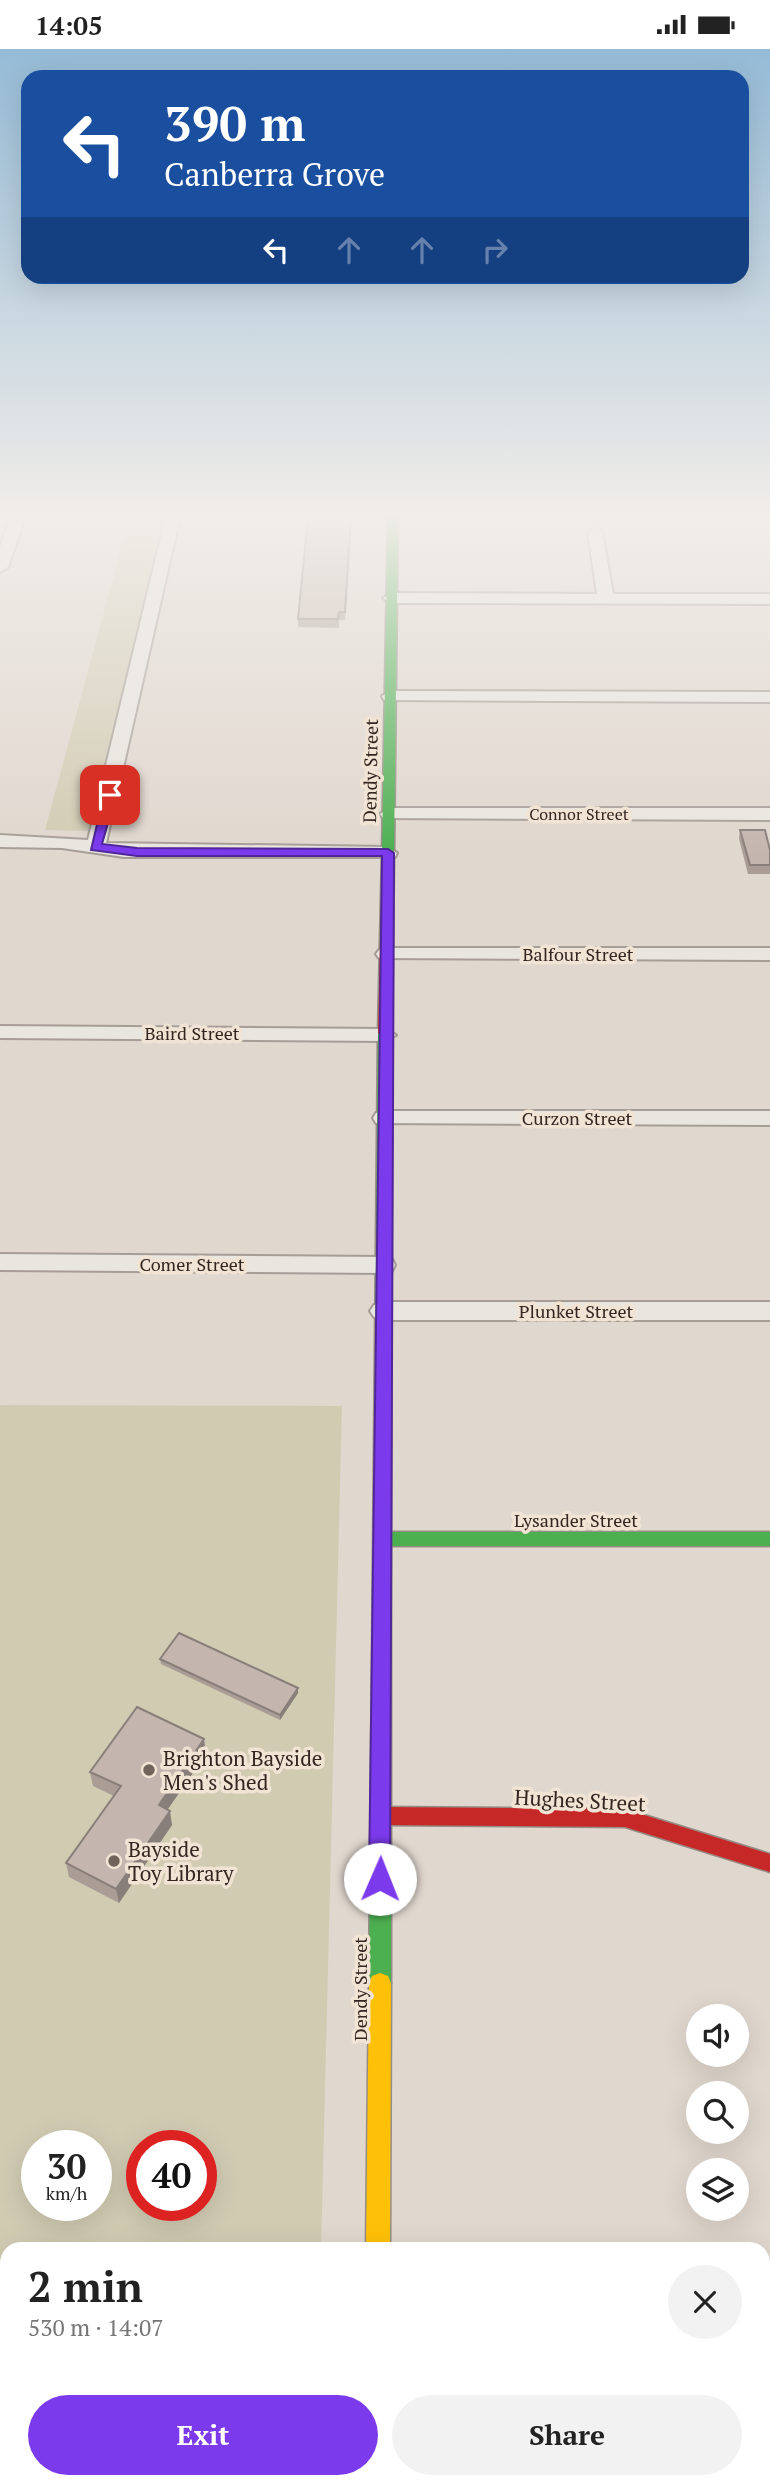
<!DOCTYPE html>
<meta charset="utf-8">
<style>
:root{--surface:#fff;--page:#f2f2f2;--text:#222;--muted:#767676;--accent:#7c3aed}
body{margin:0;font-family:"PT Serif",serif;background:var(--page);color:var(--text);height:100vh;display:flex;flex-direction:column;font-size:26px;white-space:nowrap}
*{box-sizing:border-box;margin:0}
p{font-size:23px;color:var(--muted)}
.icon{flex:none;width:38px;height:38px;fill:none;stroke:currentColor;stroke-width:2;stroke-linecap:round;stroke-linejoin:round}
.map{position:relative;flex:1;overflow:hidden}
.sheet{position:absolute;left:0px;top:2193px;width:770px;height:247px;display:flex;flex-direction:column;background:var(--surface);border-radius:21px 21px 0 0;box-shadow:0 7px 28px #0002}
.sheet>*{flex:none}
.top-card{position:absolute;left:21px;top:21px;width:728px;height:214px;border-radius:21px;box-shadow:0 7px 28px #0002;background:#1a4fa0;color:#fff;overflow:hidden}
.buttons{position:absolute;left:686px;top:1955px;display:grid;gap:14px}
.buttons a{display:grid;place-items:center;width:63px;height:63px;border-radius:50%;background:var(--surface);box-shadow:0 7px 28px #0002;font-size:35px}
.speed{position:absolute;left:21px;top:2081px;display:flex;gap:14px;font-size:35px;font-weight:700;text-align:center}
.speed>*{display:grid;place-content:center;width:91px;height:91px;border-radius:50%;background:var(--surface);box-shadow:0 7px 28px #0002;line-height:1}
.speed small{font-size:18px;font-weight:400}
.speed .limit{border:10px solid #d22;background:#fff;color:#111}
.pin{position:absolute;display:grid;place-items:center;width:60px;height:60px;color:#fff;margin:-30px;border-radius:14px;box-shadow:0 4px 10px #0006}
.me{position:absolute;width:77px;margin:-38px;rotate:1deg;stroke-linejoin:round;filter:drop-shadow(0 0 5px #0008)}
.turn{display:flex;align-items:center;gap:24px;height:147px;padding:0 28px;font-size:32px}
.turn .icon{width:91px;height:91px;stroke-width:2.5}
.turn b{display:block;font-size:49px;line-height:60px}
.lanes{display:flex;align-items:center;height:66px;padding:0 28px;background:#0003;justify-content:center;gap:35px;direction:ltr}
.lanes .off{opacity:.35}
.round{display:grid;place-items:center;flex:none;width:74px;height:74px;border-radius:37px;background:var(--page)}
.overview{display:flex;align-items:center;justify-content:space-between;height:119px;padding:0 28px}
h1{font-size:42px;font-weight:800;line-height:52px}
.primary-button{display:flex;gap:14px;margin-top:auto;padding:14px 28px}
.primary-button a{flex:1;height:80px;border-radius:42px;background:var(--accent);color:#fff;font-size:28px;font-weight:800;line-height:80px;text-align:center}
.primary-button a+a{background:var(--page);color:var(--text)}
.status{display:flex;justify-content:space-between;align-items:center;height:49px;padding:0 35px;background:var(--surface);direction:ltr}
.status svg{height:19px;fill:currentColor}
.map>svg:first-child{display:block}
.green{fill:#d1cbb2;fill-rule:evenodd}
.lines{fill:none;stroke-linecap:round;stroke-linejoin:round}
.street-casing{stroke:#a69d97;stroke-width:4}
.fast-casing{stroke:#968d86;stroke-width:3}
.slow-casing{stroke:#968d86;stroke-width:3}
.jam-casing{stroke:#968d86;stroke-width:3}
.street{fill:#e9e5df;fill-rule:evenodd}
.fast{fill:#4caf50;fill-rule:evenodd}
.slow{fill:#ffc107;fill-rule:evenodd}
.jam{fill:#c62828;fill-rule:evenodd}
.wall{fill:#a99d96}
.shaded-wall{fill:#897f7a}
.building{fill:#c4b6af;stroke:#897f7a;stroke-width:2}
.route{fill:#7c3aed;stroke:#51269a;stroke-width:2}
.poi-dot{fill:#70645d;stroke:#f1e4d5;stroke-width:2.5}
.labels{text-anchor:middle;dominant-baseline:central;stroke-width:7;stroke-linejoin:round;paint-order:stroke}
.far-street-label{font-size:16px;fill:#342620;stroke:#f1e4d5}
.street-label{font-size:18px;fill:#342620;stroke:#f1e4d5}
.near-poi-label{font-size:21px;fill:#342620;stroke:#f1e4d5;text-anchor:start}
.near-street-label{font-size:21px;fill:#342620;stroke:#f1e4d5}
</style>
<div class="status"><b>14:05</b><svg viewBox="0 0 49 12"><path d="M0 12V9h3v3zM5 12V6h3v6zM10 12V3h3v9zM15 12V0h3v12zM26 1h20v11H26zM47 4h2v5h-2z"/></svg></div>
<div class="map">
<svg width="770" height="2438" viewBox="0 0 770 2438">
<rect width="100%" height="100%" fill="#e0d7ce"/>
<!-- green -->
<path class="green" d="M131 463H167L93 778 90 782 45 781Z
M0 1356 342 1357 321 2200H7V2432H315V2438H0ZM37 2096H96V2156H37ZM142 2096H201V2156H142Z"/>
<g class="lines">
<!-- street casing -->
<g class="street-casing">
<path id="street" d="M13 463H27L8 518 0 523V498Z
M167 463H181L106 794 388 798 397 804 395 808H124L62 799 0 798V786L88 791Z
M595 479 602 483 613 545H770V555L391 554 383 549 391 544 597 545 588 483Z
M390 642 770 643V653L384 651 382 647Z
M389 759H770V771L383 769 380 765Z
M386 899H770V911L379 909 376 905 379 901Z
M0 977 385 980 396 986 385 992 0 989Z
M384 1062H770V1076L376 1074 373 1069 376 1064Z
M0 1205 383 1208 392 1210 395 1216 392 1222 383 1224 0 1221Z
M383 1253H770V1271H383L374 1268 370 1262 374 1256Z"/>
</g>
<!-- fast casing -->
<g class="fast-casing">
<path id="fast" d="M388 463H398L394 804 388 808 382 804Z
M385 980 392 984 391 1483H770V1497H391V1934L388 1941 380 1944 372 1941 369 1934 378 984Z"/>
</g>
<!-- slow casing -->
<g class="slow-casing">
<path id="slow" d="M380 1924 388 1927 391 1934 390 2200H366L369 1934 372 1927Z"/>
</g>
<!-- jam casing -->
<g class="jam-casing">
<path id="jam" d="M388 800 394 804 392 984 385 988 378 984 382 804Z
M381 1758 625 1760 770 1805V1823L625 1778 381 1776 374 1773 371 1767 374 1761Z
M364 2432H390V2438H364Z"/>
</g>
<!-- street -->
<use href="#street" class="street"/>
<!-- fast -->
<use href="#fast" class="fast"/>
<!-- slow -->
<use href="#slow" class="slow"/>
<!-- jam -->
<use href="#jam" class="jam"/>
</g>
<!-- wall -->
<path class="wall" d="M351 477 345 571H339V579L298 578V570Z
M740 781 770 801V825H748L739 790Z
M160 1610 298 1639V1644L280 1671 161 1615Z
M206 1705 168 1760 172 1776 119 1854 69 1828 66 1814 114 1747 93 1737 90 1723Z"/>
<!-- shaded-wall -->
<path class="shaded-wall" d="M298 1639V1644L280 1671V1666Z
M204 1690 206 1705 161 1770 159 1756Z
M170 1762 172 1776 119 1854 116 1840Z"/>
<!-- building -->
<path class="building" d="M308 469H351L345 563H339L338 570H298Z
M740 781H765L770 801V816H750Z
M179 1584 298 1639 280 1666 160 1610Z
M137 1658 204 1690 159 1756 170 1762 116 1840 66 1814 121 1737 90 1723Z"/>
<!-- sky -->
<linearGradient id="sky" x2="0" y2="1"><stop stop-color="#95bbd6"/><stop offset="0.58" stop-color="#f1ede9"/><stop offset="1" stop-color="#f1ede9" stop-opacity="0"/></linearGradient>
<rect width="770" height="805" fill="url(#sky)"/>
<!-- route -->
<path class="route" d="M110 742 116 746 102 795 137 799 388 800 394 804 390 1830 387 1837 380 1840 372 1837 369 1830 382 807H137L91 801 104 746Z"/>
<!-- markers -->
<g class="poi-dot">
<circle cx="149" cy="1721" r="7"/>
<circle cx="114" cy="1812" r="7"/>
</g>
<g class="labels">
<!-- far-street labels -->
<g class="far-street-label">
<text x="579" y="765">Connor Street</text>
</g>
<!-- street labels -->
<g class="street-label">
<text transform="translate(370 722) rotate(-89)">Dendy Street</text>
<text x="578" y="905">Balfour Street</text>
<text x="192" y="984">Baird Street</text>
<text x="577" y="1069">Curzon Street</text>
<text x="192" y="1215">Comer Street</text>
<text x="576" y="1262">Plunket Street</text>
<text x="576" y="1471">Lysander Street</text>
<text transform="translate(360 1940) rotate(-90)">Dendy Street</text>
</g>
<!-- near-poi labels -->
<g class="near-poi-label">
<text x="163" y="1709">Brighton Bayside<tspan x="163" dy="24">Men's Shed</tspan></text>
<text x="128" y="1800">Bayside<tspan x="128" dy="24">Toy Library</tspan></text>
</g>
<!-- near-street labels -->
<g class="near-street-label">
<text transform="translate(580 1751) rotate(3)">Hughes Street</text>
</g>
</g>
</svg>
<div class="buttons">
<a><svg class="icon" aria-label="sound" viewBox="0 0 24 24"><path d="M4 9h4l5-4v14l-5-4H4zM17 9q2 3 0 6"/></svg></a>
<a><svg class="icon" aria-label="search" viewBox="0 0 24 24"><circle cx="10" cy="10" r="6"/><path d="M15 15l6 6"/></svg></a>
<a><svg class="icon" aria-label="layers" viewBox="0 0 24 24"><path d="M12 4l9 5-9 5-9-5zM3 14l9 5 9-5"/></svg></a>
</div>
<div class="speed"><div>30<small>km/h</small></div><div class="limit">40</div></div>
<div class="pin" style="left:110px;top:746px;background:#d93025"><svg class="icon" aria-label="arrive" viewBox="0 0 24 24"><path d="M6 21V4h12l-3 4 3 4H6"/></svg></div>
<svg class="me" style="left:380px;top:1830px" viewBox="-20 -20 40 40"><circle r="19" fill="#fff"/><path d="M0-13L10 11 0 6-10 11z" fill="#7c3aed"/></svg>
<div class="top-card">
<div class="turn"><svg class="icon" aria-label="left" viewBox="0 0 24 24"><path d="M17 20v-9H6M10 6l-5 5 5 5"/></svg><div><b>390 m</b>Canberra Grove</div></div>
<div class="lanes"><svg class="icon" aria-label="left" viewBox="0 0 24 24"><path d="M17 20v-9H6M10 6l-5 5 5 5"/></svg><svg class="icon off" aria-label="ahead" viewBox="0 0 24 24"><path d="M12 20V5M6 11l6-6 6 6"/></svg><svg class="icon off" aria-label="ahead" viewBox="0 0 24 24"><path d="M12 20V5M6 11l6-6 6 6"/></svg><svg class="icon off" aria-label="right" viewBox="0 0 24 24"><path d="M7 20v-9h11M14 6l5 5-5 5"/></svg></div>
</div>
<section class="sheet">
<div class="overview"><div><h1>2 min</h1><p>530 m · 14:07</p></div><a class="round"><svg class="icon" aria-label="close" viewBox="0 0 24 24"><path d="M6 6l12 12M18 6L6 18"/></svg></a></div>
<div class="primary-button"><a>Exit</a><a>Share</a></div>
</section>
</div>
